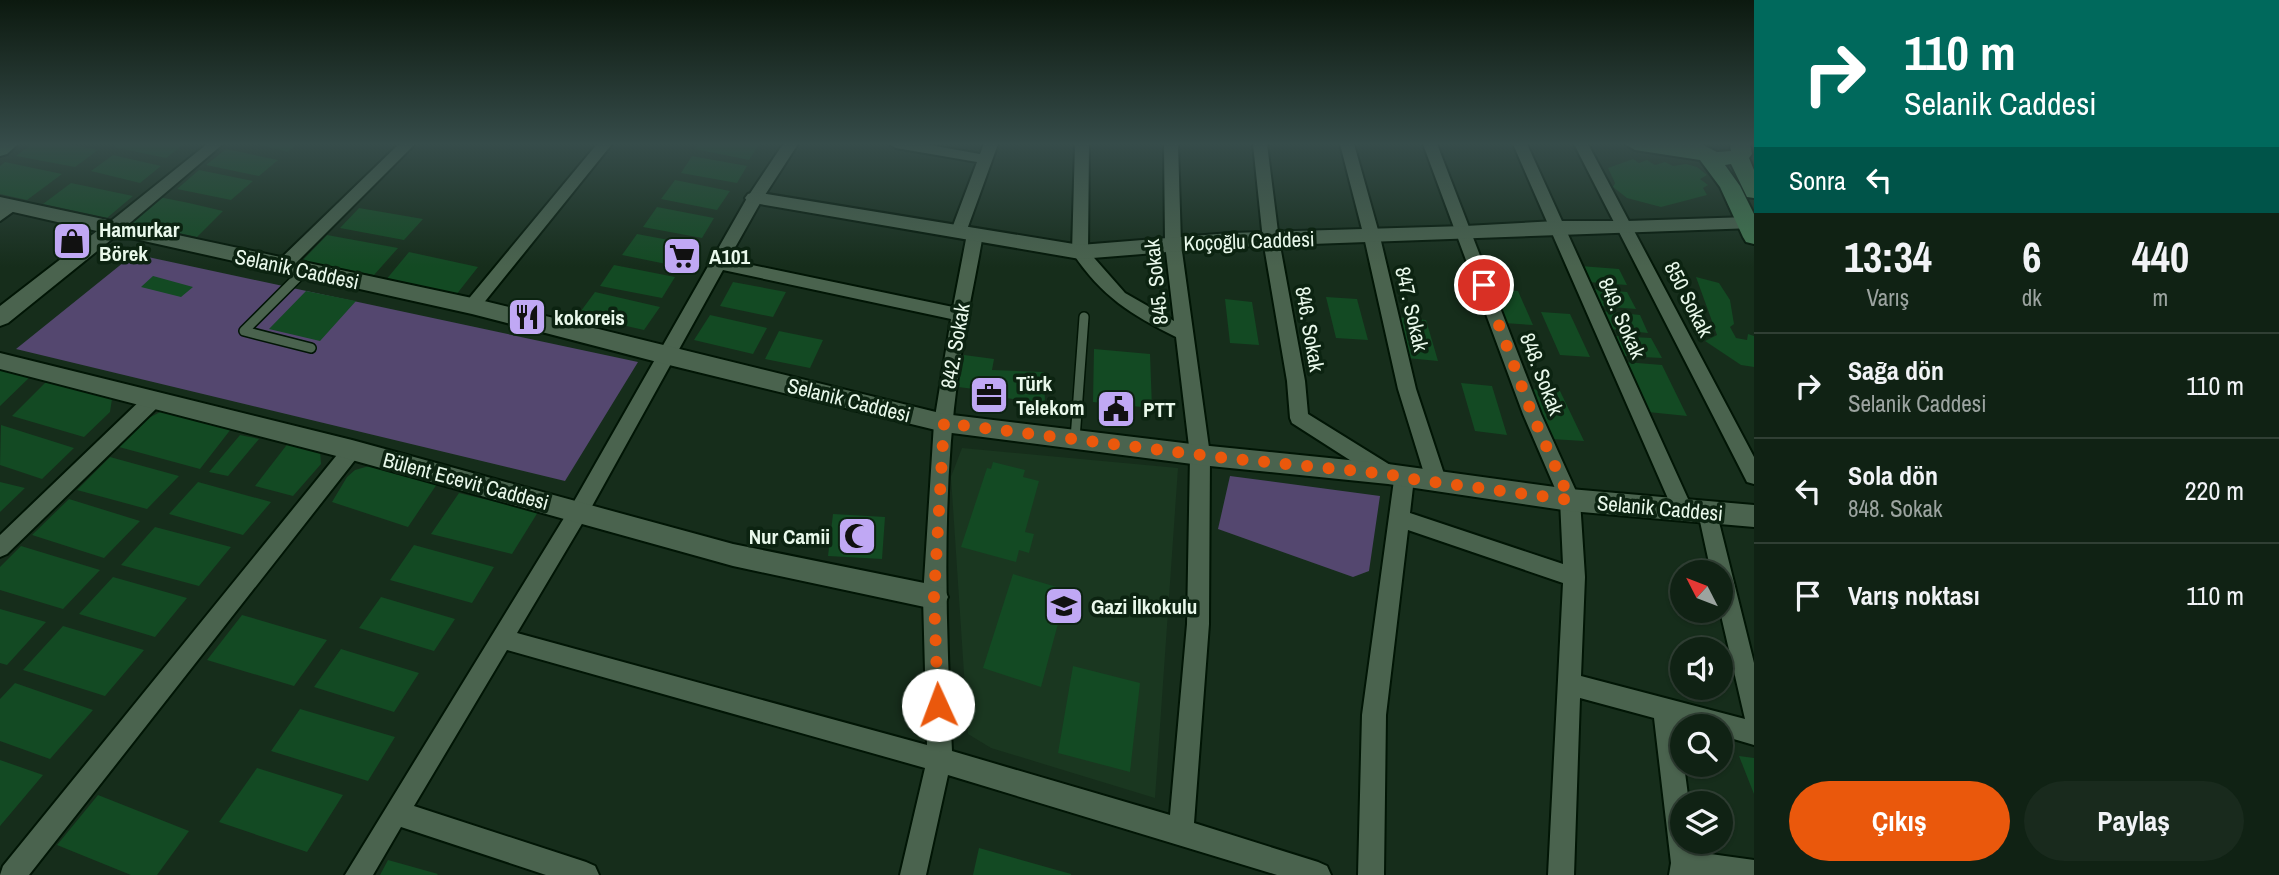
<!DOCTYPE html>
<html lang="tr">
<meta charset="utf-8">
<style>
:root{--surface:#102214;--page:#192a1d;--text:#f1f3f6;--muted:#9ca4a0;--line:#303f34;--accent:#ea580c}
body{margin:0;font-family:"Archivo Narrow",sans-serif;background:var(--page);color:var(--text);height:100vh;display:flex;flex-direction:column;font-size:26px;white-space:nowrap}
*{box-sizing:border-box;margin:0}
p{font-size:23px;color:var(--muted)}
.icon{flex:none;width:38px;height:38px;fill:none;stroke:currentColor;stroke-width:2;stroke-linecap:round;stroke-linejoin:round}
.map{position:relative;flex:1;overflow:hidden}
.panel{display:flex;flex-direction:column;background:var(--surface);width:525px}
.panel>*{flex:none}
.hud{background:#00695c;color:#fff;overflow:hidden}
.needle{width:46px;rotate:312deg}
.controls{position:absolute;left:1670px;top:560px;display:grid;gap:14px}
.controls a{display:grid;place-items:center;width:63px;height:63px;border-radius:50%;background:var(--surface);box-shadow:0 2px 5px #0004,0 0 0 2px var(--line);font-size:35px}
.pin{position:absolute;display:grid;place-items:center;width:60px;height:60px;color:#fff;margin:-30px;border:4px solid #fff;border-radius:50%;box-shadow:0 2px 7px #0007}
.me{position:absolute;width:77px;margin:-38px;rotate:358deg;stroke-linejoin:round;filter:drop-shadow(0 0 5px #0008)}
.turn{display:flex;align-items:center;gap:24px;height:147px;padding:0 35px;font-size:32px}
.turn .icon{width:91px;height:91px;stroke-width:2.5}
.turn b{display:block;font-size:49px;line-height:60px}
.then{display:flex;align-items:center;height:66px;padding:0 35px;background:#0003;gap:14px;font-size:26px}
.eta{display:flex;justify-content:space-evenly;align-items:center;height:119px;text-align:center}
.eta b{font-size:42px;font-weight:700;line-height:49px}
.action{display:flex;gap:14px;margin-top:auto;padding:14px 35px}
.action a{flex:1;height:80px;border-radius:42px;background:var(--accent);color:#fff;font-size:28px;font-weight:700;line-height:80px;text-align:center}
.action a+a{background:var(--page);color:var(--text)}
ul{padding:0;list-style:none}
li{display:flex;align-items:center;gap:21px;height:105px;padding:0 35px;border-top:2px solid var(--line)}
li div{flex:1}
li b{display:block;font-size:26px}
li em{font-style:normal}
main{display:flex;flex:1;min-height:0}
.map>svg:first-child{display:block}
.built{fill:#1a3720}
.green{fill:#54476f}
.building{fill:#134a23}
.lines{fill:none;stroke-linecap:round;stroke-linejoin:round}
.service-casing{stroke:#011505;stroke-width:12}
.minor-casing{stroke:#011505;stroke-width:4}
.tertiary-casing{stroke:#011505;stroke-width:4}
.secondary-casing{stroke:#011505;stroke-width:4}
.service{stroke:#4a634e;stroke-width:9}
.minor{fill:#4a634e;fill-rule:evenodd}
.tertiary{fill:#4a634e;fill-rule:evenodd}
.secondary{fill:#427850;fill-rule:evenodd}
.route{stroke:#ea580c;stroke-width:12;stroke-dasharray:0 21.6}
.labels{text-anchor:middle;dominant-baseline:central;stroke-width:7;stroke-linejoin:round;paint-order:stroke}
.poi-label{font-size:21px;font-weight:bold;fill:#e9f8eb;stroke:#0c2311;text-anchor:start}
.street-label{font-size:21px;fill:#e9f8eb;stroke:#0c2311}
</style>
<main>
<div class="map">
<svg width="1754" height="875" viewBox="0 0 1754 875">
<rect width="100%" height="100%" fill="#162d1b"/>
<!-- built -->
<path class="built" d="M962 448 1178 468 1155 798 991 748 968 734 951 477Z"/>
<!-- green -->
<path class="green" d="M134 254 638 362 565 481 16 349Z
M1230 476 1380 496 1369 571 1353 577 1218 529Z"/>
<!-- building -->
<path class="building" d="M32 144H68L98 150 75 167 16 156Z
M117 144H184L166 158 114 147Z
M257 144H296L288 152Z
M698 144H759L749 160 695 149Z
M226 149 278 160 259 176 206 165Z
M113 155 161 166 140 183 91 171Z
M692 156 747 166 737 183 681 173Z
M1633 159 1639 163 1647 160 1655 165 1665 162 1673 166 1686 164 1697 167 1707 175 1700 179 1708 185 1703 188 1707 195 1661 207 1627 198 1613 187 1615 183 1608 168Z
M5 162 62 174 27 200 0 194V166Z
M199 170 253 181 231 200 177 189Z
M675 180 730 191 717 210 661 199Z
M71 183 133 196 107 218 43 204Z
M159 197 189 203 223 211 197 237 129 222Z
M657 207 714 218 702 238 643 227Z
M359 208 423 219 404 240 340 228Z
M637 234 695 245 681 267 622 255Z
M327 235 398 248 374 275 302 261Z
M409 252 478 267 456 295 385 281Z
M614 265 675 277 662 298 600 286Z
M1580 266 1619 269 1627 285 1588 282Z
M153 276 193 287 181 297 141 287Z
M1696 277 1719 283 1730 300 1734 324 1730 327 1736 338 1747 340 1748 334 1754 336V367L1741 365 1705 341 1717 335Z
M733 282 786 292 773 317 720 306Z
M1490 289 1518 291 1533 325 1504 323Z
M1592 289 1627 292 1636 309 1600 306Z
M306 291 356 301 320 341 269 329Z
M595 292 660 307 644 330 578 315Z
M1326 297 1357 299 1368 340 1336 338Z
M1225 299 1252 302 1259 345 1230 343Z
M1601 311 1640 315 1648 333 1609 329Z
M1541 312 1570 314 1590 357 1560 355Z
M710 315 767 328 753 354 694 340Z
M1396 317 1426 320 1438 361 1407 358Z
M779 331 823 340 810 368 765 359Z
M1614 336 1651 338 1662 358 1624 356Z
M1094 349 1150 354 1152 408 1093 402Z
M964 355 994 359 992 370 1044 372 1045 404 1006 398 1007 393 958 387Z
M1625 362 1662 365 1687 416 1648 412Z
M0 367 32 375 0 406Z
M48 380 112 399 110 412 84 437 12 416Z
M1461 383 1492 386 1507 435 1475 431Z
M1529 389 1560 391 1584 441 1551 439Z
M162 411 231 429 200 469 119 447 123 439 139 423Z
M1 425 74 448 42 479 0 465Z
M240 435 259 439 228 476 209 472Z
M289 442 320 451 321 464 293 496 255 486Z
M110 457 179 476 147 509 77 490Z
M993 462 1025 470 1023 477 1039 481 1025 532 1034 534 1029 553 1019 550 1016 562 961 547 987 468 991 469Z
M369 466 437 484 408 527 332 502 347 477 355 470Z
M0 482 25 488 0 512Z
M198 482 271 502 243 535 169 514Z
M459 493 538 512 512 554 431 534Z
M69 499 140 521 104 558 32 535Z
M833 514 885 517 882 559 828 556Z
M155 527 231 547 199 586 121 565Z
M414 545 494 567 472 603 390 580Z
M21 546 100 570 63 609 0 590V567Z
M1013 574 1067 590 1041 687 983 668Z
M113 577 187 598 155 637 79 614Z
M381 597 455 619 434 651 359 628Z
M0 609 46 622 7 665 0 663Z
M242 615 327 640 294 686 207 660Z
M63 626 144 650 105 696 23 670Z
M341 649 419 673 394 712 314 687Z
M1073 666 1140 683 1130 772 1058 753Z
M15 683 93 710 50 759 0 741V699Z
M300 709 395 737 368 781 271 751Z
M1739 756 1754 758V794Z
M0 760 43 775 0 826Z
M257 768 343 795 307 852 219 822Z
M98 795 189 831 157 875H131L57 845Z
M979 848 1071 874V875H973Z
M388 860 438 874 437 875H380Z"/>
<g class="lines">
<!-- service casing -->
<g class="service-casing">
<path id="service" d="M304 271 244 331 311 348
M1075 439 1084 317"/>
</g>
<!-- minor casing -->
<g class="minor-casing">
<path id="minor" d="M207 144H223L118 233H106L104 229 106 225Z
M399 144H415L289 270H277L275 266 277 262Z
M597 144H612L478 310H466L463 306 466 302Z
M783 144H798L763 198 728 260 953 307 967 234 975 229 983 234C975 281 964 328 958 375 941 500 946 626 952 751L1170 815 1187 624 1190 455 1176 337C1130 314 1101 296 1072 252L1075 144H1089L1088 251 1125 293 1174 321 1165 244 1164 144H1178L1181 244 1210 455 1209 624 1194 823 1318 862 1327 866 1331 875H1277L948 775 926 875H900L925 768 507 650 414 806 586 862 595 866 599 875H546L401 827 373 875H345L572 505 747 198ZM723 270 951 319 934 423 923 597 927 745 517 633 586 517Z
M889 144H924L980 154 984 144H998L965 235H953L951 231 977 162 896 148Z
M1253 144H1267L1279 240 1305 381 1308 414 1395 468 1397 472 1404 470 1411 472 1414 478 1410 513 1563 564 1560 500 1523 414 1423 144H1437L1541 414 1580 500 1585 577 1581 676 1745 719 1720 611V572H1711L1698 512 1701 506 1708 504 1715 506 1754 663V745L1720 735V726L1679 724 1682 765H1684L1689 803H1682V842H1694L1696 852 1754 860V875H1669L1671 863 1654 718 1580 698 1574 875H1548L1563 583 1408 530 1386 715 1384 875H1358L1362 715 1394 480 1388 482 1381 480 1292 423 1290 418 1287 381 1263 240Z
M1340 144H1354L1380 237 1416 389 1447 483 1444 489 1437 491 1430 489 1427 483 1398 389 1364 237Z
M1513 144H1527L1693 510 1690 516 1683 518 1676 516 1673 510Z
M1574 144H1588L1754 457V484L1747 482Z
M13 201 21 206 0 221V208Z
M154 392 161 394 163 399 161 404 7 554 0 557V535L147 394Z
M352 442 359 445 362 450 359 455 29 875H0L3 866 345 445Z"/>
</g>
<!-- tertiary casing -->
<g class="tertiary-casing">
<path id="tertiary" d="M755 192 1080 245 1230 233 1465 226 1556 221H1627L1748 217 1754 218V228L1230 247 1080 259 748 202 745 198 748 194Z
M0 197 472 298 944 414 1200 445 1388 464 1570 489 1754 505V527L1570 511 1388 484 1200 465 944 432 665 364 472 314 117 235 8 323 0 326V306L97 231 0 209Z
M0 353 352 440 733 544 934 585 944 588 948 597 944 606 934 609 733 566 352 460 0 369Z"/>
</g>
<!-- secondary casing -->
<g class="secondary-casing">
<path id="secondary" d="M0 144H18L7 154 0 156Z
M1625 144H1701L1717 152 1731 151 1730 144H1750L1752 154 1749 158 1754 170V198L1747 197 1731 164 1725 165 1740 186 1754 214V244L1746 242 1743 237 1720 187 1700 160 1635 150Z"/>
</g>
<!-- service -->
<use href="#service" class="service"/>
<!-- minor -->
<use href="#minor" class="minor"/>
<!-- tertiary -->
<use href="#tertiary" class="tertiary"/>
<!-- secondary -->
<use href="#secondary" class="secondary"/>
</g>
<!-- sky -->
<linearGradient id="sky" x2="0" y2="1"><stop stop-color="#0c190f"/><stop offset="0.54" stop-color="#364c4a"/><stop offset="1" stop-color="#364c4a" stop-opacity="0"/></linearGradient>
<rect width="1754" height="267" fill="url(#sky)"/>
<g class="lines">
<!-- route -->
<path class="route" d="M938 705 934 597 944 423 1225 458 1388 474 1404 478 1570 500 1532 414 1484 285"/>
</g>
<!-- icons -->
<defs>
<g id="shop-square" transform="scale(2.0125)"><rect x="-9" y="-9" width="18" height="18" rx="4" fill="#c0a8f4" stroke="#0c2311"/><path d="M-5-2.5h2.3a2.7 3.5 0 0 1 5.4 0H5L5.5 6h-11ZM-1.5-2.5h3a1.5 2.3 0 0 0-3 0Z" fill="#111"/></g>
<g id="supermarket-square" transform="scale(2.0125)"><rect x="-9" y="-9" width="18" height="18" rx="4" fill="#c0a8f4" stroke="#0c2311"/><path d="M-6-5.5h2.5l.6 2H6L4.5 2H-2.5L-4.4-4H-6ZM-1.5 3.2a1.3 1.3 0 1 0 .1 0ZM3 3.2a1.3 1.3 0 1 0 .1 0Z" fill="#111"/></g>
<g id="restaurant-square" transform="scale(2.0125)"><rect x="-9" y="-9" width="18" height="18" rx="4" fill="#c0a8f4" stroke="#0c2311"/><path d="M-5-6h1v4h1v-4h1v4h1v-4h1v5L-1.5 .5V6h-2V.5L-5-1ZM5-6V6H3V1.5H1.5Q1.5-4 5-6Z" fill="#111"/></g>
<g id="office-square" transform="scale(2.0125)"><rect x="-9" y="-9" width="18" height="18" rx="4" fill="#c0a8f4" stroke="#0c2311"/><path d="M-6-3h4V-5.5h4V-3h4V5H-6ZM-1-4.5V-3h2v-1.5ZM-6 0V1H6V0Z" fill="#111"/></g>
<g id="civic-square" transform="scale(2.0125)"><rect x="-9" y="-9" width="18" height="18" rx="4" fill="#c0a8f4" stroke="#0c2311"/><path d="M-.6-6.5H3V-4.5H.6V-3L4-1V1h2V6H-6V1h2V-1L-.6-3ZM-1.2 2.5V6h2.4V2.5Z" fill="#111"/></g>
<g id="mosque-square" transform="scale(2.0125)"><rect x="-9" y="-9" width="18" height="18" rx="4" fill="#c0a8f4" stroke="#0c2311"/><path d="M3.5-4.9A6 6 0 1 0 3.5 4.9A5 5 0 1 1 3.5-4.9Z" fill="#111"/></g>
<g id="school-square" transform="scale(2.0125)"><rect x="-9" y="-9" width="18" height="18" rx="4" fill="#c0a8f4" stroke="#0c2311"/><path d="M0-5L7-2L0 1L-7-2ZM-4 1L0 2.5L4 1V4Q0 6-4 4Z" fill="#111"/></g>
</defs>
<g fill-rule="evenodd">
<use href="#shop-square" x="72" y="241"/>
<use href="#supermarket-square" x="682" y="256"/>
<use href="#restaurant-square" x="527" y="317"/>
<use href="#office-square" x="989" y="395"/>
<use href="#civic-square" x="1116" y="409"/>
<use href="#mosque-square" x="857" y="536"/>
<use href="#school-square" x="1064" y="606"/>
</g>
<g class="labels">
<!-- poi labels -->
<g class="poi-label">
<text x="99" y="229">Hamurkar<tspan x="99" dy="24">Börek</tspan></text>
<text x="709" y="256">A101</text>
<text x="554" y="317">kokoreis</text>
<text x="1016" y="383">Türk<tspan x="1016" dy="24">Telekom</tspan></text>
<text x="1143" y="409">PTT</text>
<text x="830" y="536" text-anchor="end">Nur Camii</text>
<text x="1091" y="606">Gazi İlkokulu</text>
</g>
<!-- street labels -->
<g class="street-label">
<text transform="translate(1249 241) rotate(-2)">Koçoğlu Caddesi</text>
<text transform="translate(297 269) rotate(12)">Selanik Caddesi</text>
<text transform="translate(1156 282) rotate(-96)">845. Sokak</text>
<text transform="translate(1689 299) rotate(63)">850 Sokak</text>
<text transform="translate(1412 309) rotate(77)">847. Sokak</text>
<text transform="translate(1622 318) rotate(66)">849. Sokak</text>
<text transform="translate(1310 329) rotate(80)">846. Sokak</text>
<text transform="translate(955 346) rotate(-80)">842. Sokak</text>
<text transform="translate(1542 374) rotate(69)">848. Sokak</text>
<text transform="translate(849 400) rotate(14)">Selanik Caddesi</text>
<text transform="translate(466 481) rotate(15)">Bülent Ecevit Caddesi</text>
<text transform="translate(1660 508) rotate(5)">Selanik Caddesi</text>
</g>
</g>
</svg>
<div class="controls">
<a><svg class="needle" viewBox="-14 -14 28 28"><path d="M0-13l5 13h-10z" fill="#e53935"/><path d="M0 13l5-13h-10z" fill="#9ca4a0"/></svg></a>
<a><svg class="icon" aria-label="sound" viewBox="0 0 24 24"><path d="M4 9h4l5-4v14l-5-4H4zM17 9q2 3 0 6"/></svg></a>
<a><svg class="icon" aria-label="search" viewBox="0 0 24 24"><circle cx="10" cy="10" r="6"/><path d="M15 15l6 6"/></svg></a>
<a><svg class="icon" aria-label="layers" viewBox="0 0 24 24"><path d="M12 4l9 5-9 5-9-5zM3 14l9 5 9-5"/></svg></a>
</div>
<div class="pin" style="left:1484px;top:285px;background:#d93025"><svg class="icon" aria-label="arrive" viewBox="0 0 24 24"><path d="M6 21V4h12l-3 4 3 4H6"/></svg></div>
<svg class="me" style="left:938px;top:705px" viewBox="-20 -20 40 40"><circle r="19" fill="#fff"/><path d="M0-13L10 11 0 6-10 11z" fill="#ea580c"/></svg>
</div>
<section class="panel">
<div class="hud">
<div class="turn"><svg class="icon" aria-label="right" viewBox="0 0 24 24"><path d="M7 20v-9h11M14 6l5 5-5 5"/></svg><div><b>110 m</b>Selanik Caddesi</div></div>
<div class="then">Sonra<svg class="icon" aria-label="left" viewBox="0 0 24 24"><path d="M17 20v-9H6M10 6l-5 5 5 5"/></svg></div>
</div>
<div class="eta">
<div><b>13:34</b><p>Varış</p></div>
<div><b>6</b><p>dk</p></div>
<div><b>440</b><p>m</p></div>
</div>
<ul>
<li><svg class="icon" aria-label="right" viewBox="0 0 24 24"><path d="M7 20v-9h11M14 6l5 5-5 5"/></svg><div><b>Sağa dön</b><p>Selanik Caddesi</p></div><em>110 m</em></li>
<li><svg class="icon" aria-label="left" viewBox="0 0 24 24"><path d="M17 20v-9H6M10 6l-5 5 5 5"/></svg><div><b>Sola dön</b><p>848. Sokak</p></div><em>220 m</em></li>
<li><svg class="icon" aria-label="arrive" viewBox="0 0 24 24"><path d="M6 21V4h12l-3 4 3 4H6"/></svg><div><b>Varış noktası</b></div><em>110 m</em></li>
</ul>
<div class="action"><a>Çıkış</a><a>Paylaş</a></div>
</section>
</main>
